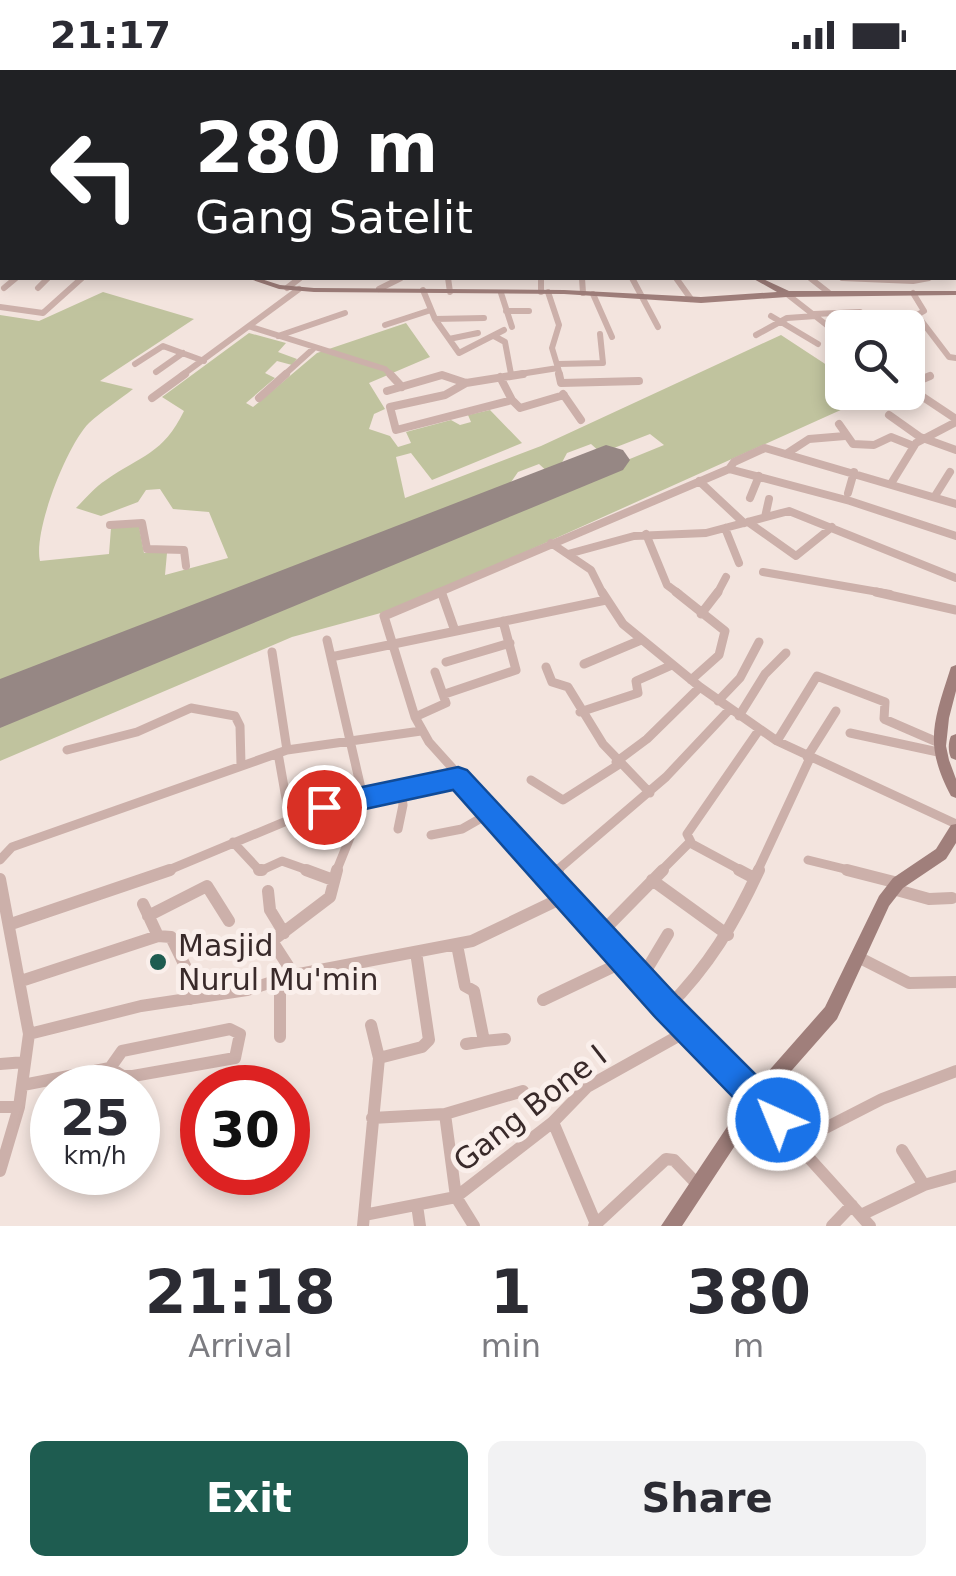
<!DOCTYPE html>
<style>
:root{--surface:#fff;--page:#f2f2f3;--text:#2b2b33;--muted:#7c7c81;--accent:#1e5c50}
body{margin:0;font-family:"DejaVu Sans",sans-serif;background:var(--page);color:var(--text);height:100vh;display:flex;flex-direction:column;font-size:38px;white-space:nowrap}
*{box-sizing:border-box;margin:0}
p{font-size:32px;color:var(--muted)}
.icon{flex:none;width:55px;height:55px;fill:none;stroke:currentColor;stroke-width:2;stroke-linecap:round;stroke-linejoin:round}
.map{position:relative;height:1156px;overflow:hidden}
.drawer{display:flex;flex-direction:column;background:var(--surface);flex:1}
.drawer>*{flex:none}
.top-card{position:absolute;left:0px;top:0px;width:958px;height:210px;box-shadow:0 5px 15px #0003;background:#202124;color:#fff;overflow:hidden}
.controls{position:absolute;left:825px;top:240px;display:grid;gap:20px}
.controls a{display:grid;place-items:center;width:100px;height:100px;border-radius:15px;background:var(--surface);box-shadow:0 5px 15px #0003;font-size:50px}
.speed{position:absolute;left:30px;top:995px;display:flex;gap:20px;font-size:50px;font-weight:700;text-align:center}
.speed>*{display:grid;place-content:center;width:130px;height:130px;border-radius:50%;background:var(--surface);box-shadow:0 5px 15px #0003;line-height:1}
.speed small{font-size:25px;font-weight:400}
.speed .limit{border:15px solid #d22;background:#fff;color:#111}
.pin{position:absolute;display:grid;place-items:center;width:85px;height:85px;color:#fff;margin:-42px;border:5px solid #fff;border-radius:50%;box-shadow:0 2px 10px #0007}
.me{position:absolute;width:110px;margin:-55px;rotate:316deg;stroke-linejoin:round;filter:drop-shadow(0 0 8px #0008)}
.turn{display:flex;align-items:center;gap:35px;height:210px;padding:0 30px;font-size:45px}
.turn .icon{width:130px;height:130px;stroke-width:2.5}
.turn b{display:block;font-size:70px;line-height:85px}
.eta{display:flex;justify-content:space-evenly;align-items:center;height:170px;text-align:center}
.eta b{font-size:60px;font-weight:700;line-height:70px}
.primary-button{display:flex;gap:20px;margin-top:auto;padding:20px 30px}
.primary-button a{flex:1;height:115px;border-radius:15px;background:var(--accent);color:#fff;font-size:40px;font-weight:700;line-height:115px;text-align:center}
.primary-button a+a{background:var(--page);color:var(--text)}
.status{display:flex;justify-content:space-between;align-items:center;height:70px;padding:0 50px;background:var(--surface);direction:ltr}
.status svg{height:28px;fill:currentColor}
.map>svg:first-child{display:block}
.green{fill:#c0c39e}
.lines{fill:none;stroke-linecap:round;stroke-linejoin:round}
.runway{fill:#968784;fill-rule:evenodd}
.street-far4{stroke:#ccb0aa;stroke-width:5}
.street-far3{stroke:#ccb0aa;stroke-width:6}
.street-far2{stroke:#ccb0aa;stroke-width:8}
.street-far1{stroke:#ccb0aa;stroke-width:9}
.street{stroke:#ccb0aa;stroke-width:12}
.secondary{fill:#a07f7b;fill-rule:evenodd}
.route{fill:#1a73e8;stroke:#114b97;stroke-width:2.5}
.poi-dot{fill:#1e5c50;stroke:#faefeb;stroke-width:4}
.labels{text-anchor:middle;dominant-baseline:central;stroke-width:10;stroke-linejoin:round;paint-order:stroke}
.near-poi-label{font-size:30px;fill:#392a2a;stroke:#faefeb;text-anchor:start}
.near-street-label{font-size:30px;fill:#392a2a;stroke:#faefeb}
</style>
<div class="status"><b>21:17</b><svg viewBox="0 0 49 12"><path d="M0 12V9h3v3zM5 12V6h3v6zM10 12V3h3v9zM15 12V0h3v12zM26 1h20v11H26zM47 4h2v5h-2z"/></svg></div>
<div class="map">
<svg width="956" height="1156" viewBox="0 0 956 1156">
<rect width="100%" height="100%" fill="#f3e4de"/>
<!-- green -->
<path class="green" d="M103 222 194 249 100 311 133 319C119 330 102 341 89 353 67 375 33 461 40 491L109 484 111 458 139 456 144 483H167L165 505 228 488 209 442 173 439 160 419 146 420 138 432 101 446 76 438C85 429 95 417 106 410 142 385 163 384 184 341L162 327 249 263 286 273 278 282 297 289 292 295 277 291 265 303 275 308 246 333 253 337 317 283 406 253 430 287 369 313 385 339 374 344 369 359 390 366 398 377 411 373 406 362 451 350 460 355 471 352 468 345 490 340 522 373 432 410 411 383 396 387 405 428 541 376 781 265 842 305V322L874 325 403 537 292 567 0 691V646L664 375 650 364 601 383 591 374 567 383 558 400 550 404 539 394 518 402 505 421 0 622V245L39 251Z"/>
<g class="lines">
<!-- runway -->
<path class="runway" d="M606 375 623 380 630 390 623 400 0 658V609Z"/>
<!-- street-far4 -->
<path class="street-far4" d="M649 0H686
M790 0 795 2
M365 2 376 0
M394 2 404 0
M574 2 581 0"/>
<!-- street-far3 -->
<path class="street-far3" d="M448 208 450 222
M541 208V222
M582 208 583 223
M632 208 658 257
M676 208 691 229
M810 208 828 222
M842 208 913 211 929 208
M4 218 16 208
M38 218 48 208
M287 218 300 208
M379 219 401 208
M423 220 435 249 459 283 504 260
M501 223 512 257
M913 223 924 241 917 245 949 287 956 288
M593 224 612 267
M787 224 842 267
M0 237 43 243 82 208
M506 241H529
M814 244 860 242
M771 246 818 274
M435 249 484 248
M385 255 431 240
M251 257 385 299 392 306
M756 265 787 248 816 246
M278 266 345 243
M494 266 505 272 511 304
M449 269 478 263
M135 294 163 276 204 291
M558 294 603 293 600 264
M558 298 560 306
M156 302 183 283
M181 306 299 219
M283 306 313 279
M438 306H446
M507 306 558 298 552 278 559 255 548 222"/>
<!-- street-far2 -->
<path class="street-far2" d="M390 304 402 317
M559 304 561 313 639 311
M500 307 512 330
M466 313 445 325 390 337 396 360 512 330 520 338 564 325
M908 315 930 306
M908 317 956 349
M387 321 442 305 466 313 523 304
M563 324 581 350
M152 328 185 304
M259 328 286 304
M889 345 920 367 956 380
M839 354 853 374 874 375 891 367 911 375
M786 384 809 369 845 366
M729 399 850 431 956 466
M699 411 744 453
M892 412 916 373 956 352
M848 423 854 402
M935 426 950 402
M750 428 759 406
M765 447 769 429
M748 452 796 486 832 457
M110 455 142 453 147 479 184 480 186 496
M725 458 739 493
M646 464 667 515 679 524
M551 473 591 500 603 524
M568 484 634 466 706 463 789 441 956 508
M763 502 890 524
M435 524 729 399 734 392 765 378 956 434
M717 524 726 507"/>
<!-- street-far1 -->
<path class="street-far1" d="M441 522 384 546 415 647 429 672 546 802
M602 522 623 554 700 617 777 671 956 754
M676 522 725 561 719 585 691 610
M876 522 956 540
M442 524 455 561
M701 544 718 522
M327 570 363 727
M272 582 287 680
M331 587 606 530
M446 592 510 573
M584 594 641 570
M546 597 552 612 568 617 603 674 650 723
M445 624 516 600 503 551
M718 631 740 608 759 572
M580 642 638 623 636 611 672 595
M739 646 765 604 786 583
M415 647 446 633 435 602
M850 663 938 682
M777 671 817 606 885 632 884 649 937 672
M67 680 137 662 191 638 235 646 240 656 241 694
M278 683 290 751
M807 687 836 641
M616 692 647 669 700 617
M531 710 563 730 618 695
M398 759 403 735 401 721
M431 765 462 759 490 743
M233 772 260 801 282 791 313 802
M0 790 12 777 287 680 421 661
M808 790 857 802
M164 802 313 740 458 708
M336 802 355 755 356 729
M555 802 666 707 730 639
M660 802 690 772
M744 802 692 774 687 764 759 660
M757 802 810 688"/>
<!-- street -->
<path class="street" d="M259 800H262
M306 800 333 810
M544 800C651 920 764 1035 870 1156
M739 800 754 808
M847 800 898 813
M549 807 558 800
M0 809 29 964 19 1037 0 1101
M652 810 728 865
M893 819 929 829 952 828
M268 821 270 840 284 863
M148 846 207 816 229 851
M11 854 170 800
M600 864 663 800
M158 866 171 867 191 908 190 929
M457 875 465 916 474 921 484 971 466 974
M858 887 909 913 956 912
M294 905 272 871 330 827 337 800
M280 909V967
M641 909 668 864
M21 911 158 866 143 834
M543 930 625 891
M667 938C709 896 734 854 759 800
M371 955 379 988
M230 959 240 964 235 988 133 1006H123L110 998 122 981Z
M29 964 141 936 247 920 294 905 472 871 566 826
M484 971 505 969
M0 994 25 992
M23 1015 110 998
M0 1037H19
M445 1044 456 1127 474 1156
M372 1048 445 1044 523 1021
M553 1052 596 1154
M798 1072 882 1029 956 1001
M902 1080 924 1115
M417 1135 420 1156
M364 1145 456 1127 553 1052 587 1017 689 960
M861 1145 924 1115 956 1106
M363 1156 379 988 422 977 429 970 416 882
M594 1156 666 1089 674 1090 698 1115
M832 1156 852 1135"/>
<!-- secondary -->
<path class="secondary" d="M515 0H522L524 2H518Z
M899 0H919L908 2H893Z
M0 155H2V159H0Z
M247 208H258L280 215 314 218 564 220 701 227 777 222 752 208H761L789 221H956V225L787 227 701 233 564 224 314 222 279 219Z
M956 595V621L949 648 946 676 949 690 956 709V728L951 726C924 675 933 653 950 600L951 597Z
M956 664V690L951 688C948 682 948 672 951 666Z
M956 754V773L946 789 903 818 889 836 837 949 763 1033 682 1156H661L751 1021 825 937 879 826 893 808 936 779 951 755Z"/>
</g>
<!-- route -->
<path class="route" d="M458 697 467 700 678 927 789 1038 794 1050 789 1061 778 1066 766 1061 656 948 453 720 324 748 314 745 310 737 314 729 324 725Z"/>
<!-- markers -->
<circle class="poi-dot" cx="158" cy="892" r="10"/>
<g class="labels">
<!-- near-poi labels -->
<g class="near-poi-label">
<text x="178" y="875">Masjid<tspan x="178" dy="34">Nurul Mu'min</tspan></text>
</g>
<!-- near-street labels -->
<g class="near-street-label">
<text transform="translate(530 1038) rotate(-38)">Gang Bone I</text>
</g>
</g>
</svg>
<div class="controls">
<a><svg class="icon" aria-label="search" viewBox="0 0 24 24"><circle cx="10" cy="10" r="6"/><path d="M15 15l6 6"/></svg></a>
</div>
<div class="speed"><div>25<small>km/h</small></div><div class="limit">30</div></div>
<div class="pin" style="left:324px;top:737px;background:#d93025"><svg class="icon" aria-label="arrive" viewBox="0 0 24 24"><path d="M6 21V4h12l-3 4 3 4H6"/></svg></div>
<svg class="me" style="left:778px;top:1050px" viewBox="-20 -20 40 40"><circle r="17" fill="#1a73e8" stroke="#fff" stroke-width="3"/><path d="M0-11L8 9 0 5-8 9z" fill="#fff"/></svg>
<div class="top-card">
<div class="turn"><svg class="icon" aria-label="left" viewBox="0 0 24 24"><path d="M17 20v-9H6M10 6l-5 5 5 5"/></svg><div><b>280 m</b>Gang Satelit</div></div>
</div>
</div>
<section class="drawer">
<div class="eta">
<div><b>21:18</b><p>Arrival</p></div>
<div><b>1</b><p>min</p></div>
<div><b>380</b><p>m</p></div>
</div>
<div class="primary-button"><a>Exit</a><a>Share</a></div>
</section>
